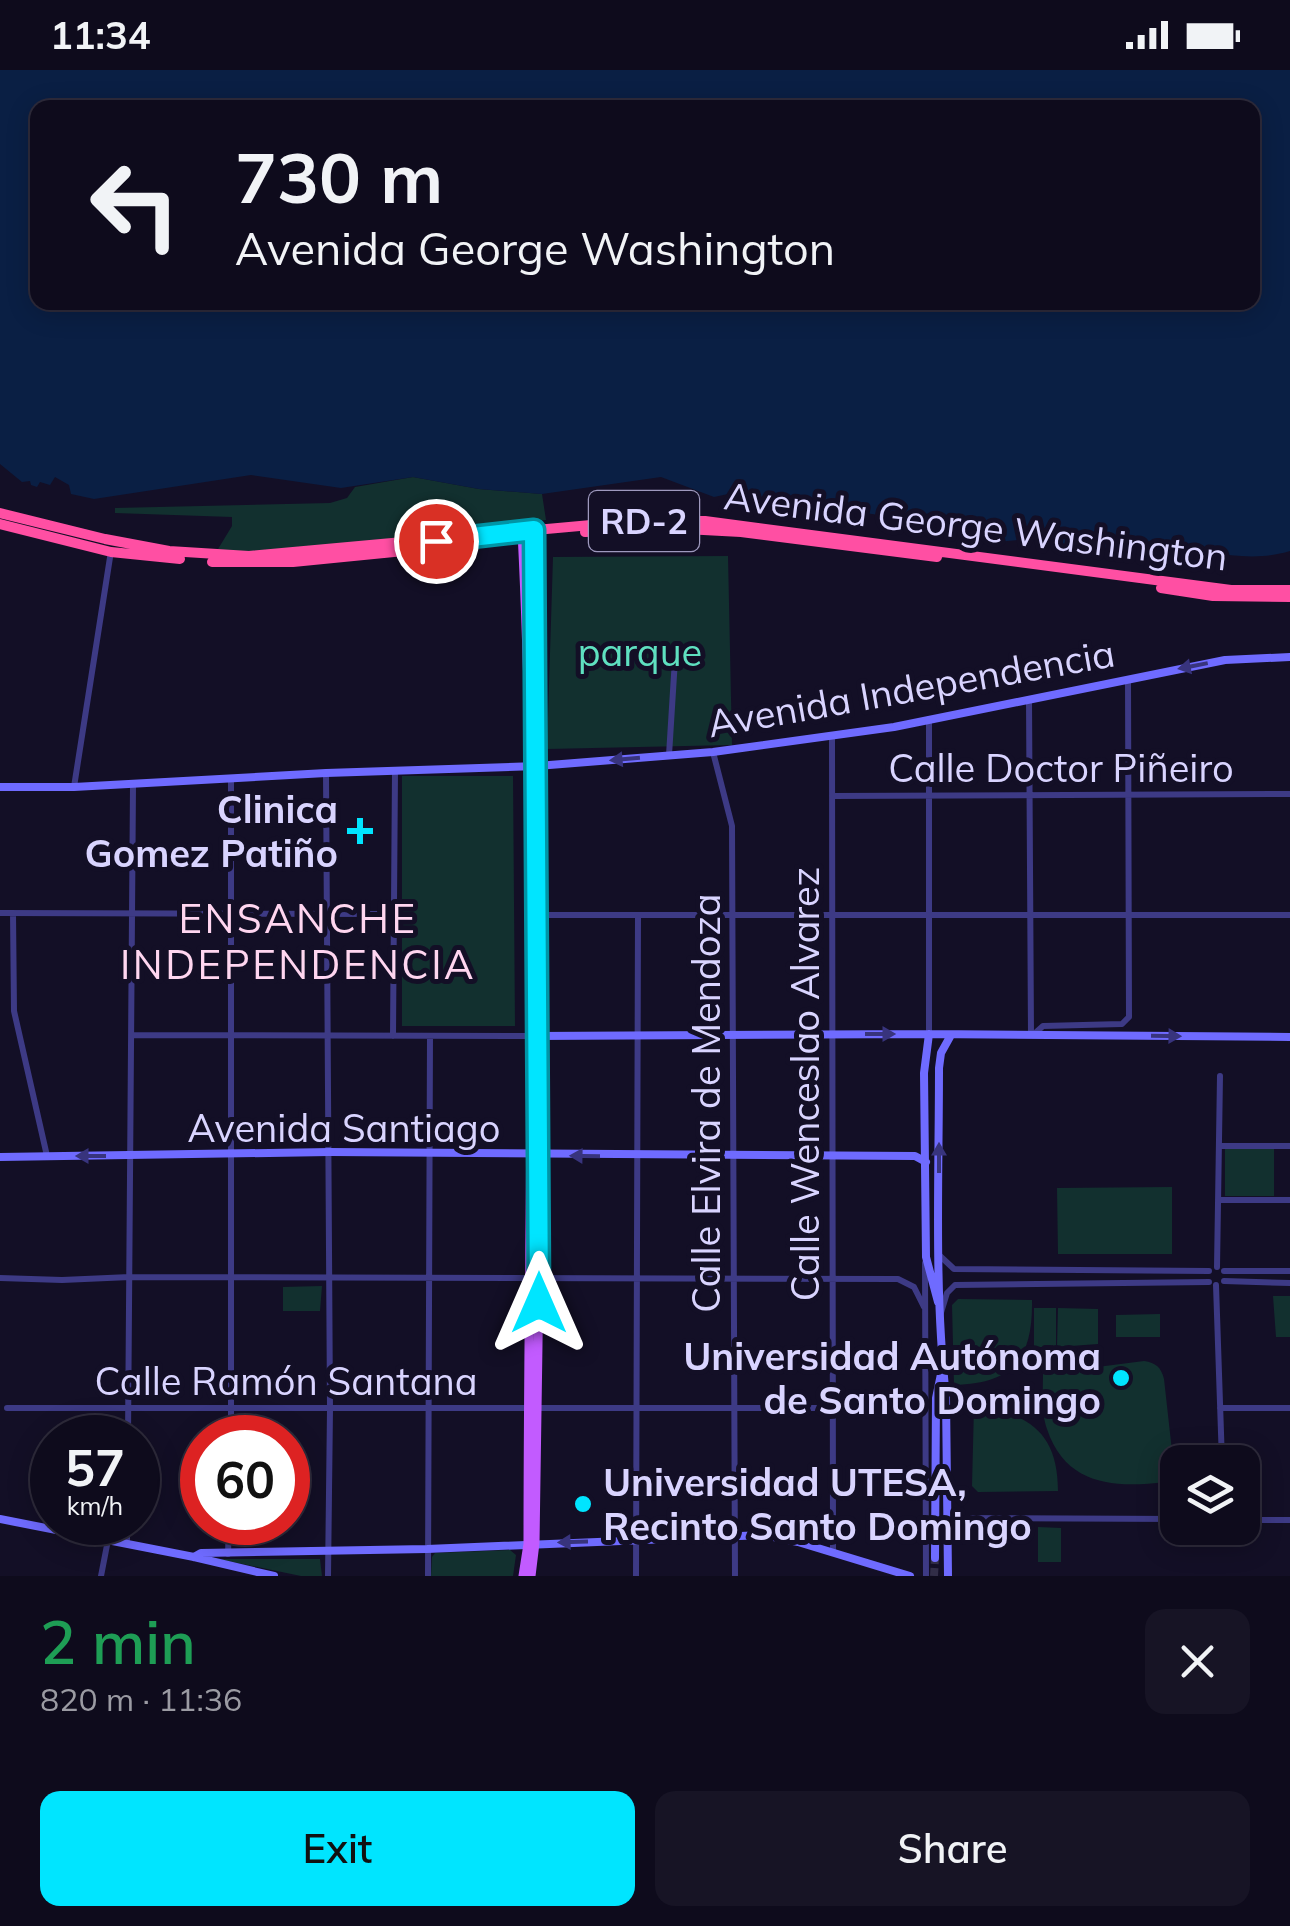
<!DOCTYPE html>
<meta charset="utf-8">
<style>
:root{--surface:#0e0b1c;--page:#171425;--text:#f1f3f6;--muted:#9b9ba3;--line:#2e2b3b;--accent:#00e5ff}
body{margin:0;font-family:Mulish,sans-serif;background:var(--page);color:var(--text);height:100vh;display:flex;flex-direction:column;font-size:38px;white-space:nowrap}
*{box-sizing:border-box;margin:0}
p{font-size:32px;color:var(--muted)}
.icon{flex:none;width:55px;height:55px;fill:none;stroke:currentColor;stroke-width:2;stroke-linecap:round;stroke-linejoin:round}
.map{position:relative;height:1506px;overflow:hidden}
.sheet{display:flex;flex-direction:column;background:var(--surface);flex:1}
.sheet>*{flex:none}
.banner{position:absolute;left:30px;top:30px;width:1230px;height:210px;border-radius:20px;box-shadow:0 5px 25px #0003,0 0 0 2px var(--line);background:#0e0b1c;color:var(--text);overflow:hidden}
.tools{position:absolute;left:1160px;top:1375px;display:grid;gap:20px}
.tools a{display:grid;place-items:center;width:100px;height:100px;border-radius:20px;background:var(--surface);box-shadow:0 5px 25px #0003,0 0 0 2px var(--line);font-size:50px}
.speed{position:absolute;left:30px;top:1345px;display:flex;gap:20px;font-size:50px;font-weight:700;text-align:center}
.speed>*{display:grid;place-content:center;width:130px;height:130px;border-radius:50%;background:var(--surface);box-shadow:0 5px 25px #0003,0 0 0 2px var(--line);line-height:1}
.speed small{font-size:25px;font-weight:400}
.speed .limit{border:15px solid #d22;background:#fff;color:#111}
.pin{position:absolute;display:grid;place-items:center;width:85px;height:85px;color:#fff;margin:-42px;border:5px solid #fff;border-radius:50%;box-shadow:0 2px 10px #0007}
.me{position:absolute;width:110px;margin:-55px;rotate:0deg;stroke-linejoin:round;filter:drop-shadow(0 0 8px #0008)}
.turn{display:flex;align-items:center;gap:35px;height:210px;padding:0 40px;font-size:45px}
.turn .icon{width:130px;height:130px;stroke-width:2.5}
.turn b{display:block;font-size:70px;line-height:85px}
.round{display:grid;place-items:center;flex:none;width:105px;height:105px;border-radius:20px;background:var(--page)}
.head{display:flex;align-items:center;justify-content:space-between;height:170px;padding:0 40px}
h1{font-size:60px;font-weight:600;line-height:75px;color:#1e9e55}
.cta{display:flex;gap:20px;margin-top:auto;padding:20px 40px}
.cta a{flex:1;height:115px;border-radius:20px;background:var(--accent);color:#111;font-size:40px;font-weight:600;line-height:115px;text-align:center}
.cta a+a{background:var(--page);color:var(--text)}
.status{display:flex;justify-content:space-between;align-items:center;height:70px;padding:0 50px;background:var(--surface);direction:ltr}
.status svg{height:28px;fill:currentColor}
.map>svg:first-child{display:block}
.green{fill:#12302f}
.water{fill:#0a1f44;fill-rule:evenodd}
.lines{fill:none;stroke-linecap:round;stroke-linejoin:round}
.secondary-tunnel{stroke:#312d47;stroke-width:8;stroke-dasharray:8 4;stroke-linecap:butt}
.street{stroke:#3d3a85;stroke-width:6}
.secondary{stroke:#6f6bff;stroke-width:8}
.primary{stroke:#c25bff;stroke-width:9}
.highway{stroke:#ff4fa3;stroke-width:10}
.oneway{fill:#38347d}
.route-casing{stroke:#0095a6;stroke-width:25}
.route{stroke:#00e5ff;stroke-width:18}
.poi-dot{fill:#00e5ff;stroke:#130f26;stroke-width:4}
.labels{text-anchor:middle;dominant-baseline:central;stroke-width:10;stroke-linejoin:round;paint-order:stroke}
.shield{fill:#130f26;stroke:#9e99be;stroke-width:2.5}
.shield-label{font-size:35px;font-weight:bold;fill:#d9d4ff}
.street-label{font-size:38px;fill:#d9d4ff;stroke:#130f26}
.park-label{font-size:38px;fill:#5fe0c0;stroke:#130f26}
.poi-label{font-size:38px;font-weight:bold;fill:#d9d4ff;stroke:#130f26;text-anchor:end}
.neighbourhood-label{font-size:40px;letter-spacing:2.5px;fill:#ffd6f0;stroke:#130f26}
</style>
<div class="status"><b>11:34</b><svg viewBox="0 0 49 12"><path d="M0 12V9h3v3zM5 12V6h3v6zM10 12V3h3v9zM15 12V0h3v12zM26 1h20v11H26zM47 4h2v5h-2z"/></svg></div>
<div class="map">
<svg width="1290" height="1506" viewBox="0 0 1290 1506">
<rect width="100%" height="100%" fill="#130f26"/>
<!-- green -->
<path class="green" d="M413 407 479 419 542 424 546 450 509 453 506 461 215 484 232 456V447L115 443V438L330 433 347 428 355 417Z
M728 486 732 675 547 679 553 487Z
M402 706H513L515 956H402Z
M1225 1079H1274V1126H1225Z
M1172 1117V1184H1058L1057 1118Z
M322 1216 320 1241H283V1217Z
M1273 1226H1290V1267H1276Z
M958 1229 1032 1230C1033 1287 1014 1314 954 1315L952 1235Z
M1034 1238H1056V1277H1034Z
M1058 1238 1098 1239V1274L1057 1277Z
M1160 1244V1267H1116V1245Z
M1144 1291C1156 1293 1161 1297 1164 1309L1173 1390 1165 1412C1115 1418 1066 1416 1047 1359 1041 1342 1043 1322 1043 1304Z
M974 1336C1029 1343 1058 1363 1058 1421L978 1422 972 1416Z
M1038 1457 1061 1458V1492H1038Z
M510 1480 516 1485 513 1506H431L432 1487 435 1483Z
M218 1489H320L322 1506H301Z"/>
<!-- water -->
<path class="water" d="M0 0H1290V481C1247 494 1210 480 1167 476 1142 473 1114 478 1089 479L1086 489 1075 486 1073 476 1040 468 987 473 981 462 966 451 916 450 821 437 817 445 799 440 793 444 749 436 728 424 714 427 661 407 542 424 479 419 413 407 341 418 251 405 94 429 71 424 69 415 55 407 50 415 40 412 37 417 31 415 30 411 22 412 0 394ZM38 38H1252V232H38Z"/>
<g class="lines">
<!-- secondary-tunnel -->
<path class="secondary-tunnel" d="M934 1506 935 1488"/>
<!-- street -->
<path class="street" d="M1029 630 1031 965
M832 665 833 1483
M713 682 732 756 735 1506
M669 685 675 589
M326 703 330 1339 328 1506
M231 709V1368
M74 717 111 481
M832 726 1290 724
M0 843 394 844
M13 843 14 941 47 1086
M537 845H1290
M929 964V649
M133 965 530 966
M1033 965 1043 956 1122 954 1129 947 1128 609
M393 966 395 701
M1219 1076H1290
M1218 1130H1290
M939 1185 954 1199 1209 1201
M925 1193 926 1506
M1217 1197 1220 1006
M1224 1201H1290
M0 1208 62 1210 130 1207 898 1209 914 1217 924 1237
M1224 1211 1290 1213
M1216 1215 1222 1392
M940 1246 947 1223 955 1215 1209 1212
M7 1338H925
M1220 1338H1290
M128 1368 133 715
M948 1448 1178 1449
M1242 1450H1290
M127 1474V1452
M228 1484 229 1452
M101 1506 108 1470
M428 1506 430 966
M636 1506 638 845"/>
<!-- secondary -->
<path class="secondary" d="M0 717H74L326 703 537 696 713 682 894 657 1225 590 1290 587
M929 964 924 1003 926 1187 938 1232
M535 966 929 964 1290 967
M0 1087 330 1082 915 1086 926 1092
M0 1449 194 1487 274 1506
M194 1487 201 1483 427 1479 764 1465 798 1472 910 1506
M935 1488 936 1328 941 1304
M948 1506 946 1327C934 1219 939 1108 939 998L941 983 951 965"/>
<!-- primary -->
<path class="primary" d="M522 462C539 799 528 1137 528 1474L523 1506
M531 1506 535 1473 539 1208 534 460"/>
<!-- highway -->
<path class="highway" d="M0 443 105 469 169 481 249 486 635 451H705L1231 520H1290
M0 454 111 482 180 489
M585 462 685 459 741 462 937 487
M212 492H293L414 480
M1161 518 1213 526 1290 527"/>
</g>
<!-- one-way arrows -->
<defs><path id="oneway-solid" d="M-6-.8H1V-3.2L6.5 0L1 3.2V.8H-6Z" transform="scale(2.5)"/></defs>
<g class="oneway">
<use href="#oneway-solid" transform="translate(1193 596) rotate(169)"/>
<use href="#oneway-solid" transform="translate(625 689) rotate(175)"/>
<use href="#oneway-solid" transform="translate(880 964)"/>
<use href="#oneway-solid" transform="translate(1166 966) rotate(1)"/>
<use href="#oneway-solid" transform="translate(91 1086) rotate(180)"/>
<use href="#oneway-solid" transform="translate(585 1086) rotate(-179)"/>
<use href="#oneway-solid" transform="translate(939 1088) rotate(-90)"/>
<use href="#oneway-solid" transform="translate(573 1472) rotate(178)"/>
</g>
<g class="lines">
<!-- route casing -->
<g class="route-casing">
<path id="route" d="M436 471 534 460 539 1233"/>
</g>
<!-- route -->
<use href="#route" class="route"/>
</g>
<!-- markers -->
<g class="poi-dot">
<path d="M355 746h10v10h10v10h-10v10h-10v-10h-10v-10h10z"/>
<circle cx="1121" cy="1308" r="10"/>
<circle cx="583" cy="1434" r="10"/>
</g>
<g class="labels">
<!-- shield labels -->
<rect class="shield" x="589" y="421" width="110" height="60" rx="8"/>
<g class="shield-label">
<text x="644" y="451">RD-2</text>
</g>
<!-- street labels -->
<g class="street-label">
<text transform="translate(976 456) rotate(7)">Avenida George Washington</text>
<text transform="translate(911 618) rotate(-10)">Avenida Independencia</text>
<text x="1061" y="698">Calle Doctor Piñeiro</text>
<text transform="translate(805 1014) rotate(-90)">Calle Wenceslao Alvarez</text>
<text transform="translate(706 1033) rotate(-90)">Calle Elvira de Mendoza</text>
<text x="344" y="1058">Avenida Santiago</text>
<text x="286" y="1311">Calle Ramón Santana</text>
</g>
<!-- park labels -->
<g class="park-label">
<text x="640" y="582">parque</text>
</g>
<!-- poi labels -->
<g class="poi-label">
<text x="338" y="739">Clinica<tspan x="338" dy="44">Gomez Patiño</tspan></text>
<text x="1101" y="1286">Universidad Autónoma<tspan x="1101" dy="44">de Santo Domingo</tspan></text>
<text x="603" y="1412" text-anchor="start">Universidad UTESA,<tspan x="603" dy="44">Recinto Santo Domingo</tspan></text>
</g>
<!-- neighbourhood labels -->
<g class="neighbourhood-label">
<text x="298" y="848">ENSANCHE<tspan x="298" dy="46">INDEPENDENCIA</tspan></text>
</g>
</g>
</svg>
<div class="tools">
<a><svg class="icon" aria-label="layers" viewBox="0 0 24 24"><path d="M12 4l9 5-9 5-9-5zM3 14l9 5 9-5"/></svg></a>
</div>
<div class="speed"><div>57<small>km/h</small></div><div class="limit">60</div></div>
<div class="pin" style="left:436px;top:471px;background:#d93025"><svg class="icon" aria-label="arrive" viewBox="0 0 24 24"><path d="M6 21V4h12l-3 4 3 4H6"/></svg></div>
<svg class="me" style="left:539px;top:1233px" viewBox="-20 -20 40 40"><path d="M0-17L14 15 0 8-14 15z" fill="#00e5ff" stroke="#fff" stroke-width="4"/></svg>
<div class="banner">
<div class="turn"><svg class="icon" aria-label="left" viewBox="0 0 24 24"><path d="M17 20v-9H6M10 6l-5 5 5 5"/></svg><div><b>730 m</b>Avenida George Washington</div></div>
</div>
</div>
<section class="sheet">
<div class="head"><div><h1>2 min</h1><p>820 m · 11:36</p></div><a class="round"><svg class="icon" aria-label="close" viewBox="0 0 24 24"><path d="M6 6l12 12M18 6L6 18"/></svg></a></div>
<div class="cta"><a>Exit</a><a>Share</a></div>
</section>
